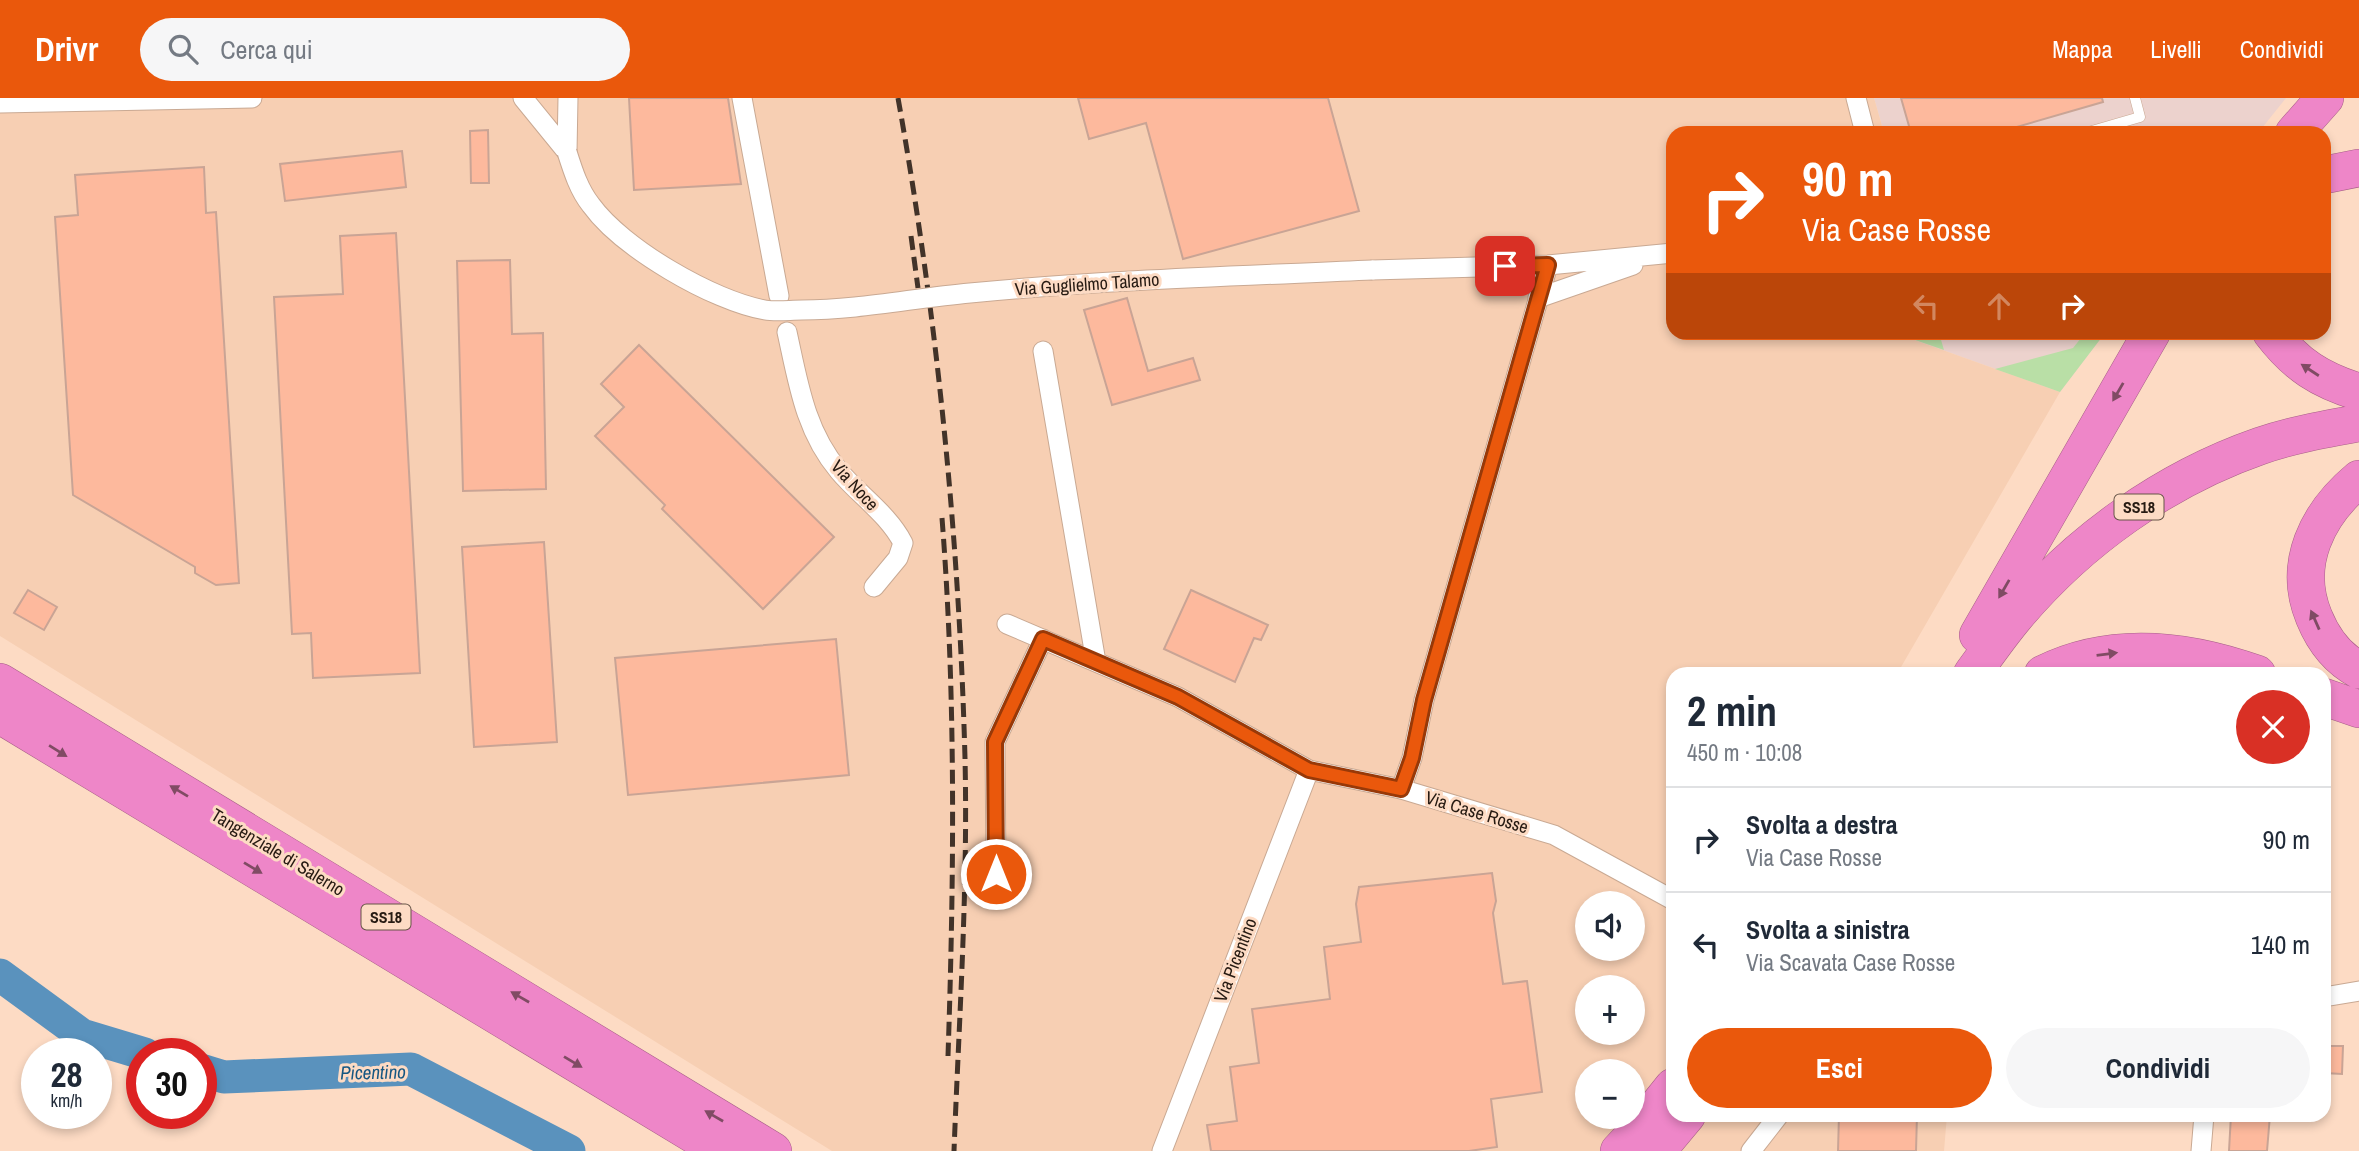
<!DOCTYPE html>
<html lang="it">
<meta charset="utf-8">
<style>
:root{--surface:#fff;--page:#f6f6f7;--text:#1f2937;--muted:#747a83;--line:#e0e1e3;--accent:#ea580c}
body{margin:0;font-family:"Archivo Narrow",sans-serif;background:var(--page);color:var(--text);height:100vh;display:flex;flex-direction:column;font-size:26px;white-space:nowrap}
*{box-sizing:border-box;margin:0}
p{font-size:23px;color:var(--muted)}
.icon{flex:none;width:38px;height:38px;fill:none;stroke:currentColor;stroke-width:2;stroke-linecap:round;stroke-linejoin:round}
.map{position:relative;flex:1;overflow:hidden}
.sheet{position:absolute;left:1666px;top:569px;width:665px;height:455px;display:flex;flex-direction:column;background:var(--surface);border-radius:21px;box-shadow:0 4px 10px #0003}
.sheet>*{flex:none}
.top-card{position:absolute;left:1666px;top:28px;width:665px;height:214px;border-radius:21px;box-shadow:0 4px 10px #0003;background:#ea580c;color:#fff;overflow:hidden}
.controls{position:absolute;left:1575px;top:793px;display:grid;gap:14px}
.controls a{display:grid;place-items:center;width:70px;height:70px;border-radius:50%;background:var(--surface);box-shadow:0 4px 10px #0003;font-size:35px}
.speed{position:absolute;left:21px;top:940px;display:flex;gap:14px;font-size:35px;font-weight:700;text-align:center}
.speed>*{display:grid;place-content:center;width:91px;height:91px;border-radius:50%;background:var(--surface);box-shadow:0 4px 10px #0003;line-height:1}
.speed small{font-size:18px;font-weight:400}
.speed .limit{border:10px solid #d22;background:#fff;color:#111}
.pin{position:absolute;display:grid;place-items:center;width:60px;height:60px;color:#fff;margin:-30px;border-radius:14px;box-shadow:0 4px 10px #0006}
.me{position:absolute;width:77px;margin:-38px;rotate:0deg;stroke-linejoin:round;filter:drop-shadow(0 0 5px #0008)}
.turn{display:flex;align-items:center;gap:24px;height:147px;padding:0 21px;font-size:32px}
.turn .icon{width:91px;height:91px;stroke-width:2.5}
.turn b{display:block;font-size:49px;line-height:60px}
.lanes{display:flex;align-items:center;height:66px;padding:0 21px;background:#0003;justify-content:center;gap:35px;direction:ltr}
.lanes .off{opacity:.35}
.round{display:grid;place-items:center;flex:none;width:74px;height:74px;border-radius:37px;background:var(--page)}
.overview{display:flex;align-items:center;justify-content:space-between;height:119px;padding:0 21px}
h1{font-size:42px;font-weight:700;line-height:52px}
.primary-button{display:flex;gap:14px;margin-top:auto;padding:14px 21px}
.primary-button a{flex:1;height:80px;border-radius:42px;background:var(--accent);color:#fff;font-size:28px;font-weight:700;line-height:80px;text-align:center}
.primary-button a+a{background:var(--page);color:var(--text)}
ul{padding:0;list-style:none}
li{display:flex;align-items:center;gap:21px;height:105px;padding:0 21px;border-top:2px solid var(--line)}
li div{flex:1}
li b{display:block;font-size:26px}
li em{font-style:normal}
header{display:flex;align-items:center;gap:42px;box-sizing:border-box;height:98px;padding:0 35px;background:var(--accent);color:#fff}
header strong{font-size:33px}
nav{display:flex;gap:38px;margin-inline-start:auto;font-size:24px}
.search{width:490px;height:63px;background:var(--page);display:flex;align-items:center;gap:18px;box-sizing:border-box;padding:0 24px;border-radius:38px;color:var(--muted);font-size:26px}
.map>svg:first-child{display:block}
.commercial{fill:#ecd2cd}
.built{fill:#f7cfb3;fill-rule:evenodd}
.green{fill:#b9dfa6}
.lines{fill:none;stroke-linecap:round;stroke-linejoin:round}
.river{stroke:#5a92bd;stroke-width:33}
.building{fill:#fdb99d;stroke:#c9a495;stroke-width:2}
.lane-casing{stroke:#c9a993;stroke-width:11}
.street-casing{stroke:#c9a993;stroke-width:21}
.highway-casing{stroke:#a86088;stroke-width:38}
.lane{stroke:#fff;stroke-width:10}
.street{stroke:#fff;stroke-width:19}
.highway{stroke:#ee86c8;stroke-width:37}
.rail{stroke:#423329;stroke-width:5;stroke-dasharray:14 7;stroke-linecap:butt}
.street-bridge-casing{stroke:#c9a993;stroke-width:21;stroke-linecap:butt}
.street-bridge{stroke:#fff;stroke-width:19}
.oneway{fill:#804b64}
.route-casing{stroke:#983908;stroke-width:18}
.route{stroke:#ea580c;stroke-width:12}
.labels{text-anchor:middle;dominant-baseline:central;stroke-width:6;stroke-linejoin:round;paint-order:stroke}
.shield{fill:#fddbc4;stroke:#665447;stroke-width:2}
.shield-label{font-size:16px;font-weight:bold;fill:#261a12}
.street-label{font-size:18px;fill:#261a12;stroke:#fddbc4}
.water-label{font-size:19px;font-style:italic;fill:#165782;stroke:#fddbc4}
</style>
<header>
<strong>Drivr</strong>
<div class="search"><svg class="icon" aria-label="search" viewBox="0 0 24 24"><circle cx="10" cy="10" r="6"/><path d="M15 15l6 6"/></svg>Cerca qui</div>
<nav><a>Mappa</a><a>Livelli</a><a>Condividi</a></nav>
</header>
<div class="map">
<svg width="2359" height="1053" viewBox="0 0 2359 1053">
<rect width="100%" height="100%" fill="#fddbc4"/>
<!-- commercial -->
<path class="commercial" d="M1874 0H2286L2258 35H1884Z
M1895 235H2105L2060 294Z"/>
<!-- built -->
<path class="built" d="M0 0H1874L1884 35H1673V234L1895 235 2060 294 1897 576H1673V1017H1947L1944 1053H832L0 538ZM1587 805H1633V850H1587ZM1587 889H1633V934H1587ZM1587 973H1633V1018H1587Z"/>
<!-- green -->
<path class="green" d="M1895 235H1939L1944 252Z
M2085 235H2105L2060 294 1995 271 2073 250Z"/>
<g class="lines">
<!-- river -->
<path class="river" d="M0 877 82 937 145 956
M201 972 224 979 411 971 569 1053"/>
</g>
<!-- building -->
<path class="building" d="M629 0H728L741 86 634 92Z
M1078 0H1328L1359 113 1183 161 1146 25 1089 41Z
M1901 0H2102L2103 4 1996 35H1911Z
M488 32 489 85H471L470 33Z
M402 53 406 89 285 103 280 66Z
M204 69 206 115 216 114 239 485 216 487 195 475V469L73 397 55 119 78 117 75 77Z
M396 135 420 575 313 580 311 535 292 536 274 199 343 196 340 138Z
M510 162 512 236 543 235 546 391 463 393 457 163Z
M1127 200 1148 273 1193 260 1200 282 1112 307 1084 212Z
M639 247 834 439 763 511 662 411 665 407 595 338 624 309 601 286Z
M544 444 557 644 474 649 462 449Z
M28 492 57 509 44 532 14 515Z
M1191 492 1268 527 1261 542 1254 540 1235 584 1164 551Z
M836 541 849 677 628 697 615 560Z
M1492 775 1496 803 1493 815 1503 886 1527 883 1542 994 1491 1001 1497 1049 1469 1053H1211L1207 1027 1237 1023 1230 969 1259 965 1252 911 1330 901 1324 849 1361 844 1356 806 1359 789Z
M2324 948H2343L2342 976 2324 975Z
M1839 1017H1917L1916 1053H1838Z
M2231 1017H2270L2267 1053H2229Z"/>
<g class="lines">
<!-- lane casing -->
<g class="lane-casing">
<path id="lane" d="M2085 35 2140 19 2135 0"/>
</g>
<!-- street casing -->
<g class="street-casing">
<path id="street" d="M523 0 567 54
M742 0 779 198
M1856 0 1865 35
M0 5 252 0
M567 54 568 0
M1372 172 1548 167 1673 155
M1538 200 1633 167
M787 234C798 284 805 333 839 373 860 398 888 416 903 445L898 460 874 489
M1043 253 1096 564
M1007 526 1178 599 1309 672 1401 691 1554 737 1673 802
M1401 691 1412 660 1424 602 1548 167
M996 776 995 644 1043 541
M2324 899 2359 893
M1162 1053 1309 672
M1751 1053 1779 1017
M2201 1053 2204 1017"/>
</g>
<!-- highway casing -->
<g class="highway-casing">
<path id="highway" d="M2294 35 2325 0
M2324 77 2359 70
M2271 234C2296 267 2320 282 2359 294
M2359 381C2317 416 2292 466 2314 519 2323 541 2338 561 2359 572
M1978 537 2152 234
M1972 576C1986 557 1999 538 2014 520 2078 443 2165 381 2260 348 2292 337 2326 331 2359 325
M2043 576C2111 542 2187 551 2257 576
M0 584 773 1053
M2324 599 2359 611
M0 617 721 1053
M1619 1053 1636 1035 1673 989
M1657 1053 1687 1017"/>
</g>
<!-- lane -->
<use href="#lane" class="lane"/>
<!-- street -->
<use href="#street" class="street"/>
<!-- highway -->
<use href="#highway" class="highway"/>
<!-- rail -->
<path class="rail" d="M898 0C937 218 959 439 965 660 968 791 959 922 954 1053
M911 138 918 190
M942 420C956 599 954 779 948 958"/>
<!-- street-bridge casing -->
<g class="street-bridge-casing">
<path id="street-bridge" d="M567 54C573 73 579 92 591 107 622 150 713 203 765 212 777 214 790 212 802 212 858 212 914 200 970 195 1104 182 1238 178 1372 172"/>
</g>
<!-- street-bridge -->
<use href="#street-bridge" class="street-bridge"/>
</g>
<!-- one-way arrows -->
<defs><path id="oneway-solid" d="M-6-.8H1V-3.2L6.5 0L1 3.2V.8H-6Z" transform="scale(1.75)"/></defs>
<g class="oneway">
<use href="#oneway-solid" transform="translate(2310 272) rotate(-147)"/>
<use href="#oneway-solid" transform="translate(2118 294) rotate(120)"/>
<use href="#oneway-solid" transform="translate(2004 491) rotate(120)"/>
<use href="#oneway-solid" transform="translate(2315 522) rotate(-114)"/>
<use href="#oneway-solid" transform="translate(2107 556) rotate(-7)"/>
<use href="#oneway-solid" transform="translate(58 653) rotate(32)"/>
<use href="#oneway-solid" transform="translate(179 693) rotate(-149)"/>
<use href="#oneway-solid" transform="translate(253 770) rotate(31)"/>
<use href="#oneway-solid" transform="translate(520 899) rotate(-150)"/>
<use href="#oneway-solid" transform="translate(573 964) rotate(31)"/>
<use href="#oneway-solid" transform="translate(714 1018) rotate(-150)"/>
</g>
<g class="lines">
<!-- route casing -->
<g class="route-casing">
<path id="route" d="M996 776 995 644 1043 541 1178 599 1309 672 1401 691 1412 660 1424 602 1548 167 1505 168"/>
</g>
<!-- route -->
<use href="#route" class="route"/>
</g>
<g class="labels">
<!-- shield labels -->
<g class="shield">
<rect x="2114.5" y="396.5" width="49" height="25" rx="5"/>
<rect x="361.5" y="806.5" width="49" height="25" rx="5"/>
</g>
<g class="shield-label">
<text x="2139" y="409">SS18</text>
<text x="386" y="819">SS18</text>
</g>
<!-- street labels -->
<g class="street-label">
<text transform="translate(1087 186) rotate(-4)">Via Guglielmo Talamo</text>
<text transform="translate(855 387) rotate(48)">Via Noce</text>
<text transform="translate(1477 714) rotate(17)">Via Case Rosse</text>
<text transform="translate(278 754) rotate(31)">Tangenziale di Salerno</text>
<text transform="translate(1235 862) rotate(-69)">Via Picentino</text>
</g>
<!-- water labels -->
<g class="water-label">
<text transform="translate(373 974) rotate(-1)">Picentino</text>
</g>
</g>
</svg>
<div class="controls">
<a><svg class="icon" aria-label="sound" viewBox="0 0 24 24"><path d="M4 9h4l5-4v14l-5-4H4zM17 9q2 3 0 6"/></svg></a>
<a>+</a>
<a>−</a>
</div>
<div class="speed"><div>28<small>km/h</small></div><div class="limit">30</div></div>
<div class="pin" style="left:1505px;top:168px;background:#d93025"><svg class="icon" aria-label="arrive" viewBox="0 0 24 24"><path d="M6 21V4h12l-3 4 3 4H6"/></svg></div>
<svg class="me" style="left:996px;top:776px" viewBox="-20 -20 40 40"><circle r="17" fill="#ea580c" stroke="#fff" stroke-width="3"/><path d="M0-11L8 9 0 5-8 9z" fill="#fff"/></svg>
<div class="top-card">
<div class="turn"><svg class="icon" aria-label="right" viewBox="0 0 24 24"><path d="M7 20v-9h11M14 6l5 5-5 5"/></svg><div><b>90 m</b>Via Case Rosse</div></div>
<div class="lanes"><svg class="icon off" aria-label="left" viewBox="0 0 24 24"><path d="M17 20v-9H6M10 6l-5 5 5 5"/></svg><svg class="icon off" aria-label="ahead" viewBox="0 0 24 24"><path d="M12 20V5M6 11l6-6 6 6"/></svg><svg class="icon" aria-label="right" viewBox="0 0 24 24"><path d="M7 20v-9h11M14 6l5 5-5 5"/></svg></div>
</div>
<section class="sheet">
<div class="overview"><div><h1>2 min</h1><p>450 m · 10:08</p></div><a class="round" style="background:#d93025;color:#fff"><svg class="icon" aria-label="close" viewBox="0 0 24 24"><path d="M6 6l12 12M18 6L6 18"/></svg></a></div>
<ul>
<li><svg class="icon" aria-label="right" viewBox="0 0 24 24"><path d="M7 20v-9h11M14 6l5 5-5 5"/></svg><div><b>Svolta a destra</b><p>Via Case Rosse</p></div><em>90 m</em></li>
<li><svg class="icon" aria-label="left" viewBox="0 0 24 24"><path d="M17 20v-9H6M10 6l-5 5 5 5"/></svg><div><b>Svolta a sinistra</b><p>Via Scavata Case Rosse</p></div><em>140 m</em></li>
</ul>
<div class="primary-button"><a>Esci</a><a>Condividi</a></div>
</section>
</div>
